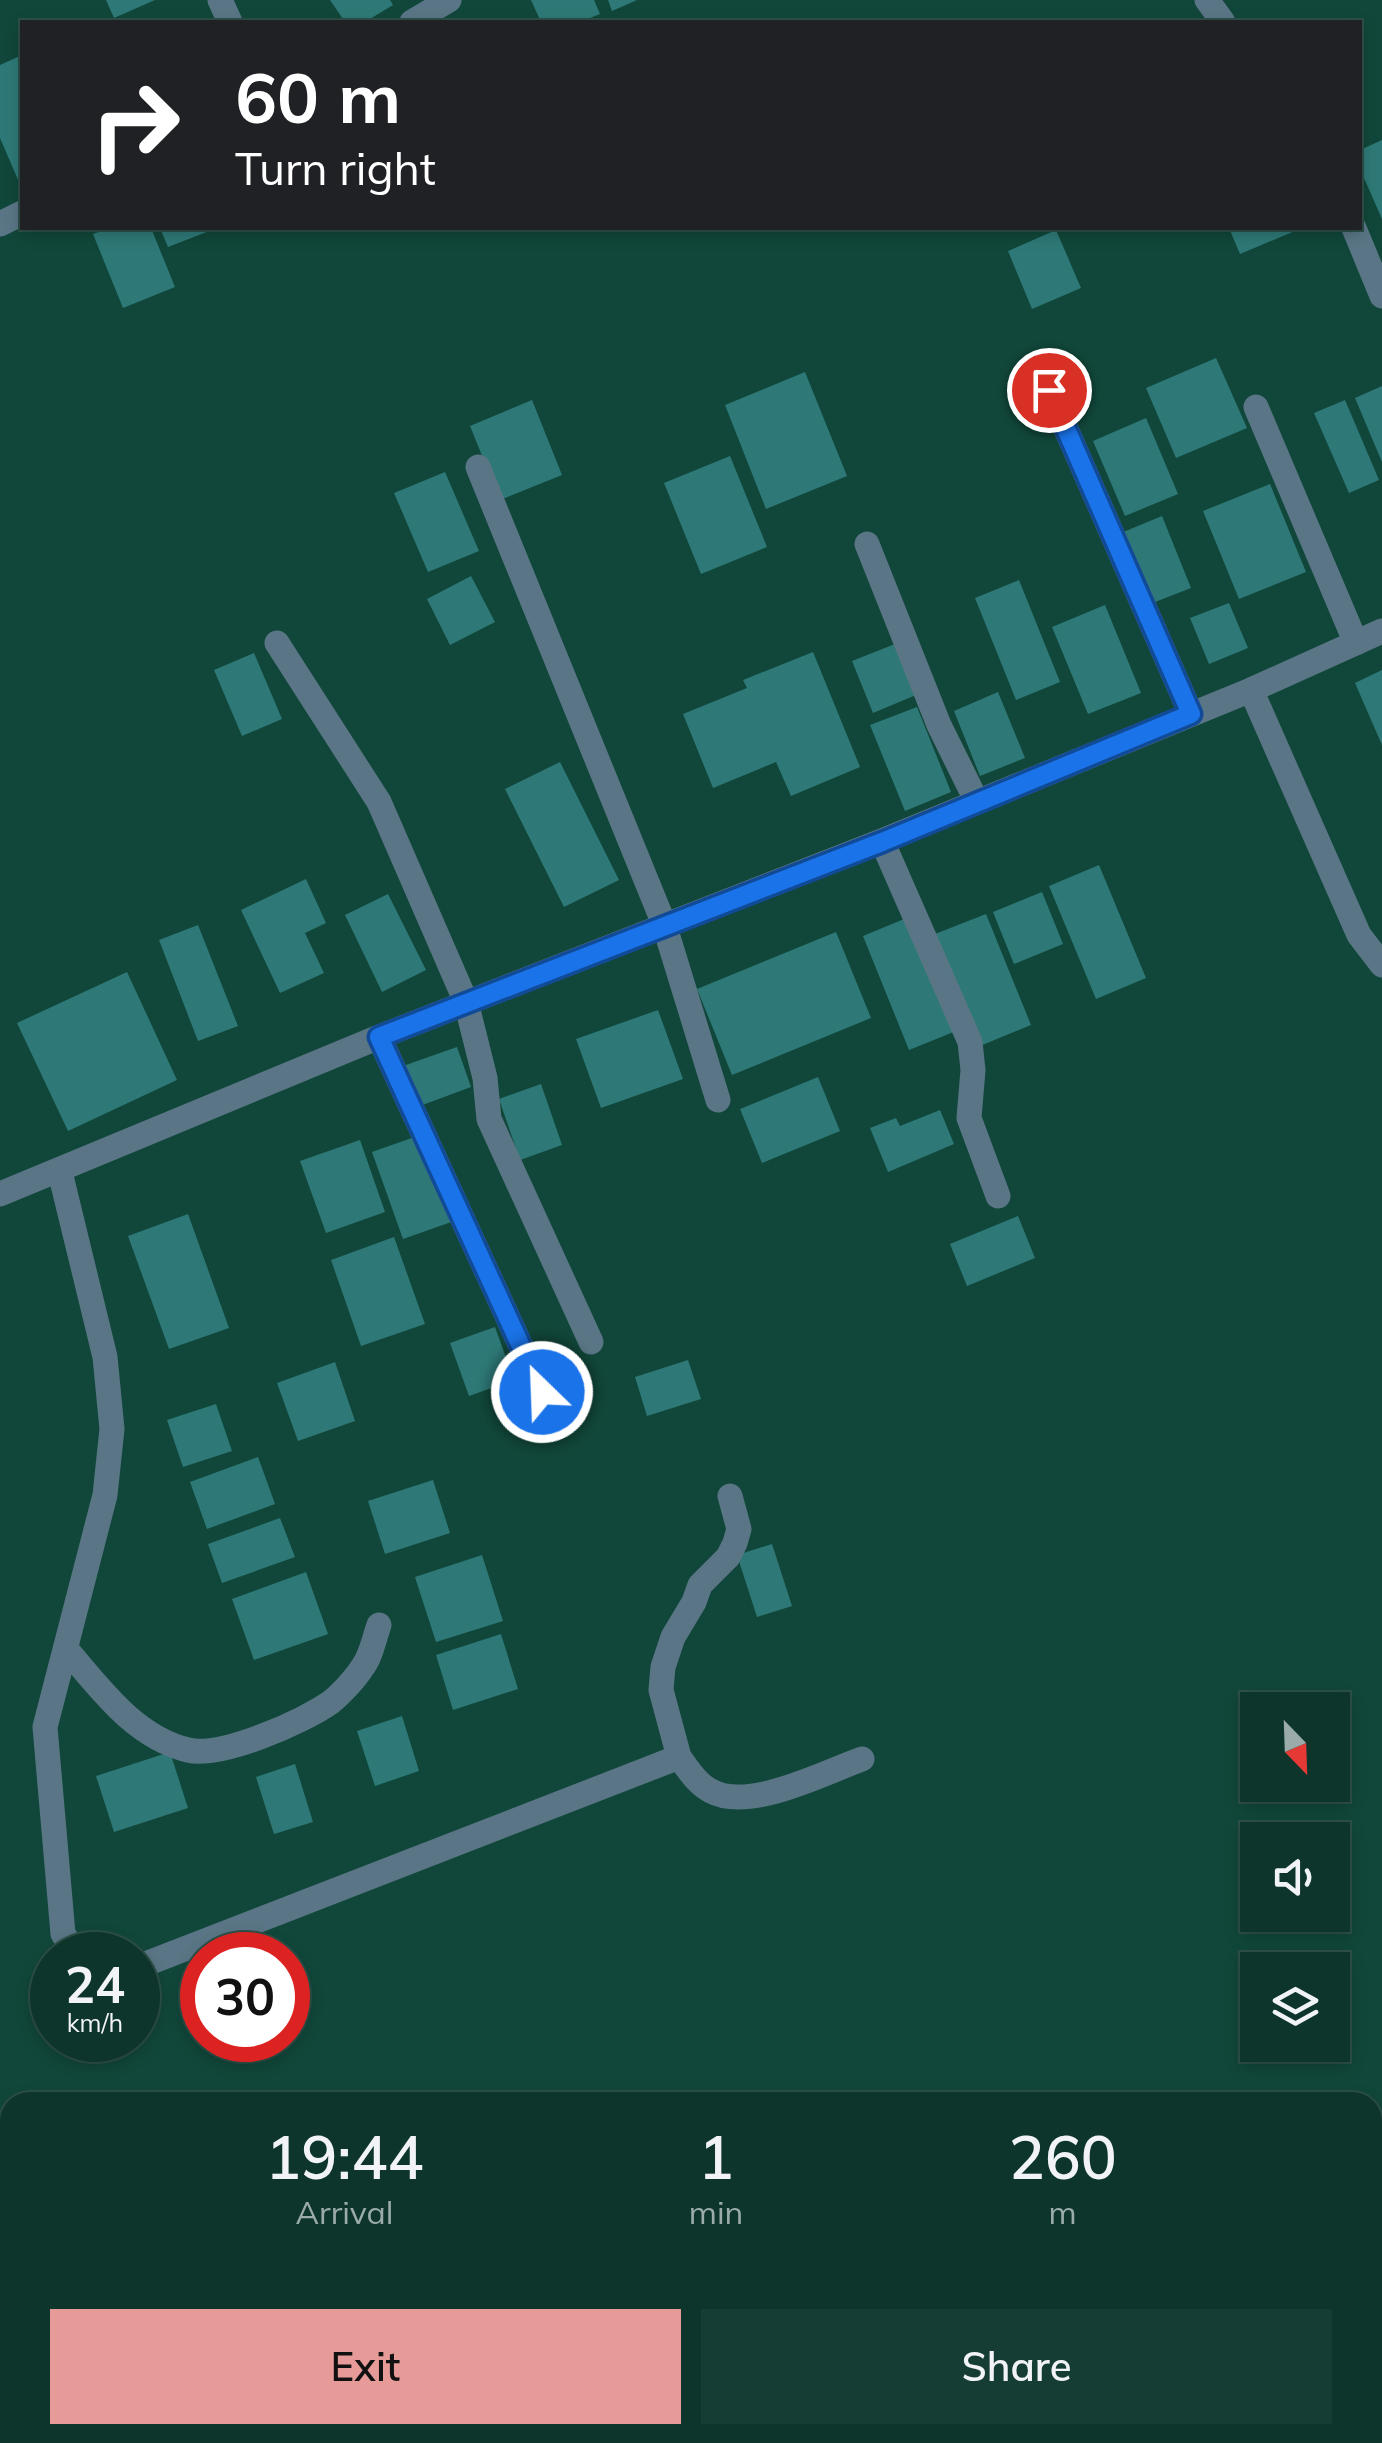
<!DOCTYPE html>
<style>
:root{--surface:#0d352c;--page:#163d34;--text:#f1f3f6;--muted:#9aaba9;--line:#2d5048;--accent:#e69b98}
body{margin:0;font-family:Mulish,sans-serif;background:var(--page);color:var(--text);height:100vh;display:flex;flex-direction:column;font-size:38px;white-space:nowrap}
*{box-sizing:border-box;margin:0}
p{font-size:32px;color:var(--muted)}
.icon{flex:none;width:55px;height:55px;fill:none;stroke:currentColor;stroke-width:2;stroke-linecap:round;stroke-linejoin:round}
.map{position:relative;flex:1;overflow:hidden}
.sheet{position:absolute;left:0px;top:2092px;width:1382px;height:352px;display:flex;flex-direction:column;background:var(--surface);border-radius:30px 30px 0 0;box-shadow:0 5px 15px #0003,0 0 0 2px var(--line)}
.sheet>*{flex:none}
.banner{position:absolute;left:20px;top:20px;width:1342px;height:210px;border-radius:0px;box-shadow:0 5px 15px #0003,0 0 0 2px var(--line);background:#202124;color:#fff;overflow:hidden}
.needle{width:65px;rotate:157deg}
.fabs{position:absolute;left:1240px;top:1692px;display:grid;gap:20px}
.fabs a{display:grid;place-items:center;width:110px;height:110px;border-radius:0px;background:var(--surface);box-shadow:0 5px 15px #0003,0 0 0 2px var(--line);font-size:50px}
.speed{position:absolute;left:30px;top:1932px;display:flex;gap:20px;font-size:50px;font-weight:700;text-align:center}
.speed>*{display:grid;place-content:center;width:130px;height:130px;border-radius:50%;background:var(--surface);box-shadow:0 5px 15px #0003,0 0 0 2px var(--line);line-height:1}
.speed small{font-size:25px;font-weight:400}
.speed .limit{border:15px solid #d22;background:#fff;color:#111}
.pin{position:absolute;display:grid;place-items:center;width:85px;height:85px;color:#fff;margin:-42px;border:5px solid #fff;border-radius:50%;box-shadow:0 2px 10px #0007}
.me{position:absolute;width:110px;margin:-55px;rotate:336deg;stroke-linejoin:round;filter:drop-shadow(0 0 8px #0008)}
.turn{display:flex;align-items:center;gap:35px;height:210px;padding:0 50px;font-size:45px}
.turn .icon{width:130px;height:130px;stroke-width:2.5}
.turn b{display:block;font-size:70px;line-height:85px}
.eta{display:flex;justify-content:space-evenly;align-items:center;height:170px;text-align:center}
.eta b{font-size:60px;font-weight:600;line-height:70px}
.action{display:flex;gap:20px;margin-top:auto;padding:20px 50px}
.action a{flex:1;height:115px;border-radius:0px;background:var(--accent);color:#111;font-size:40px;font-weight:600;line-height:115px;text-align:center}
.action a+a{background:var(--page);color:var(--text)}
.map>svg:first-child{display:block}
.building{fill:#2e7977}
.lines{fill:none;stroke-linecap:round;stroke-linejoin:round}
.minor{stroke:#5a7686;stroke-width:25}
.route-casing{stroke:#114b97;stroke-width:25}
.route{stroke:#1a73e8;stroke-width:18}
</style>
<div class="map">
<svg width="1382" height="2443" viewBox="0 0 1382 2443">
<rect width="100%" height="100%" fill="#11473a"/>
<!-- building -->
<path class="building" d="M106 0H155L114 18Z
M330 0H390L393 5 365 22H345Z
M531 0H594L600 14 580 22H541Z
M608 0H637L612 11Z
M22 55V189L0 138V65Z
M1382 140V219L1360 169V150Z
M110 228H151L175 287 123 308 93 234Z
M160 228H217L168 247Z
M1229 228H1302L1240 254Z
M1056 230 1081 288 1032 309 1008 251Z
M1216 358 1247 428 1176 458 1146 388Z
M805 372 847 476 766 509 725 405Z
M1382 386V462L1355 398Z
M532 400 562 475 500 500 470 426Z
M1345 400 1379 480 1349 493 1314 413Z
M1146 418 1178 494 1125 516 1093 441Z
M730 456 767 547 701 574 664 483Z
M445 472 479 551 428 572 394 493Z
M1270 484 1306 572 1239 599 1203 511Z
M1162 516 1191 588 1150 604 1121 533Z
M471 576 495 622 450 645 427 599Z
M1019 580 1060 682 1016 700 975 598Z
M1229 603 1248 648 1209 664 1190 618Z
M1105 605 1141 693 1088 714 1052 627Z
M895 644 916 695 873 713 852 661Z
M813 652 860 767 791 796 776 762 713 788 683 714 747 688 743 680Z
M254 653 282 719 242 736 214 670Z
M1382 670V745L1355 683Z
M998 692 1025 758 980 776 954 711Z
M917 707 951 792 905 811 870 725Z
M560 762 619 880 564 907 505 789Z
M1099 865 1146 978 1096 999 1049 886Z
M306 879 326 923 305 933 324 973 280 993 241 910Z
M1042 892 1063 944 1014 964 993 912Z
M388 894 426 970 382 992 345 915Z
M986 914 1031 1025 980 1046 935 934Z
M909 917 956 1031 909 1050 863 936Z
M198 925 238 1026 198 1041 159 940Z
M836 932 871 1018 732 1075 697 989Z
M127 972 177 1080 68 1131 17 1023Z
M658 1010 683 1079 601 1108 576 1039Z
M457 1047 471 1087 417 1107 403 1066Z
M818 1077 840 1131 762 1163 740 1109Z
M541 1084 562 1145 520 1160 499 1099Z
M940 1110 954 1144 888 1172 870 1128 896 1118 900 1126Z
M423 1134 454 1221 403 1239 372 1152Z
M360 1140 385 1212 326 1233 300 1161Z
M188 1214 229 1328 169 1349 128 1236Z
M1018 1216 1035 1258 967 1286 950 1244Z
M394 1237 425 1324 361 1346 331 1260Z
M495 1327 514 1380 469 1396 450 1343Z
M688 1360 701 1399 647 1416 635 1377Z
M335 1362 355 1421 298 1441 277 1383Z
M216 1404 232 1451 183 1467 167 1420Z
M258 1457 275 1504 207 1529 190 1482Z
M433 1480 450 1533 385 1554 368 1501Z
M280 1518 295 1557 222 1583 208 1544Z
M772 1544 792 1606 757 1617 737 1555Z
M482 1555 503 1621 436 1642 415 1577Z
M306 1572 328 1634 254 1660 232 1599Z
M501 1634 518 1689 453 1710 436 1655Z
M402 1716 419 1771 375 1786 357 1731Z
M170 1752 188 1808 114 1832 96 1776Z
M295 1764 313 1822 274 1834 256 1777Z"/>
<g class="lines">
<!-- minor -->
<path class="minor" d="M220 0 230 22
M1207 0 1223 22
M412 22 449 0
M0 224 22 213
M1354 228 1382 296
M1049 390 1191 714
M1256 407 1356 643
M478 467 664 924 718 1100
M867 544 939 725 977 802
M277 643 379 802 466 1002 485 1078 489 1119 591 1342
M1251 690 1359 935 1382 965
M882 841 970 1042 973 1070 969 1118 998 1196
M379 1037 542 1392
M60 1172 105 1357 112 1429 105 1495 45 1727 63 1934 78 1955
M0 1194 379 1037 882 841 1251 690 1382 631
M66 1649C100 1688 134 1737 188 1750 221 1758 303 1722 331 1702 341 1694 355 1679 362 1668 371 1657 374 1639 379 1625
M679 1757C688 1769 697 1784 711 1791 749 1812 823 1773 862 1759
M138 1967 679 1757 661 1690 663 1667 673 1637 694 1602 700 1585 728 1557 735 1543 739 1529 730 1496"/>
</g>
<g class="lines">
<!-- route casing -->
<g class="route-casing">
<path id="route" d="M542 1392 379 1037 882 842 1191 714 1049 390"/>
</g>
<!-- route -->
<use href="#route" class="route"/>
</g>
</svg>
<div class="fabs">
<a><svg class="needle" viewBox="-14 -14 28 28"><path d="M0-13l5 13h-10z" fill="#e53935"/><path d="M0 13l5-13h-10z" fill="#9aaba9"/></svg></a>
<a><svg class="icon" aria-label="sound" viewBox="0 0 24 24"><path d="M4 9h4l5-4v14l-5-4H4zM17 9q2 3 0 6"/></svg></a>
<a><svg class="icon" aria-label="layers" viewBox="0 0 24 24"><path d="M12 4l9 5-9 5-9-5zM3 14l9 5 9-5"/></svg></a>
</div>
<div class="speed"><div>24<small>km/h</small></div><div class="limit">30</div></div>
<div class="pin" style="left:1049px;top:390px;background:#d93025"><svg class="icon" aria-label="arrive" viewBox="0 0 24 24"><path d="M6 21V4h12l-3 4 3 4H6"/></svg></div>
<svg class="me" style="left:542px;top:1392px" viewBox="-20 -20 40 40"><circle r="17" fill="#1a73e8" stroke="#fff" stroke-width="3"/><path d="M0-11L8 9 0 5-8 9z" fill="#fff"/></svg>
<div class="banner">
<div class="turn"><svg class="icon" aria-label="right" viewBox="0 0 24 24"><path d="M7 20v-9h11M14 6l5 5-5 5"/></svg><div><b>60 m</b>Turn right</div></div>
</div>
<section class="sheet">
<div class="eta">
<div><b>19:44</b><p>Arrival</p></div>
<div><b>1</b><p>min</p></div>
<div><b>260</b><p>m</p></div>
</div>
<div class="action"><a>Exit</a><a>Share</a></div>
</section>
</div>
